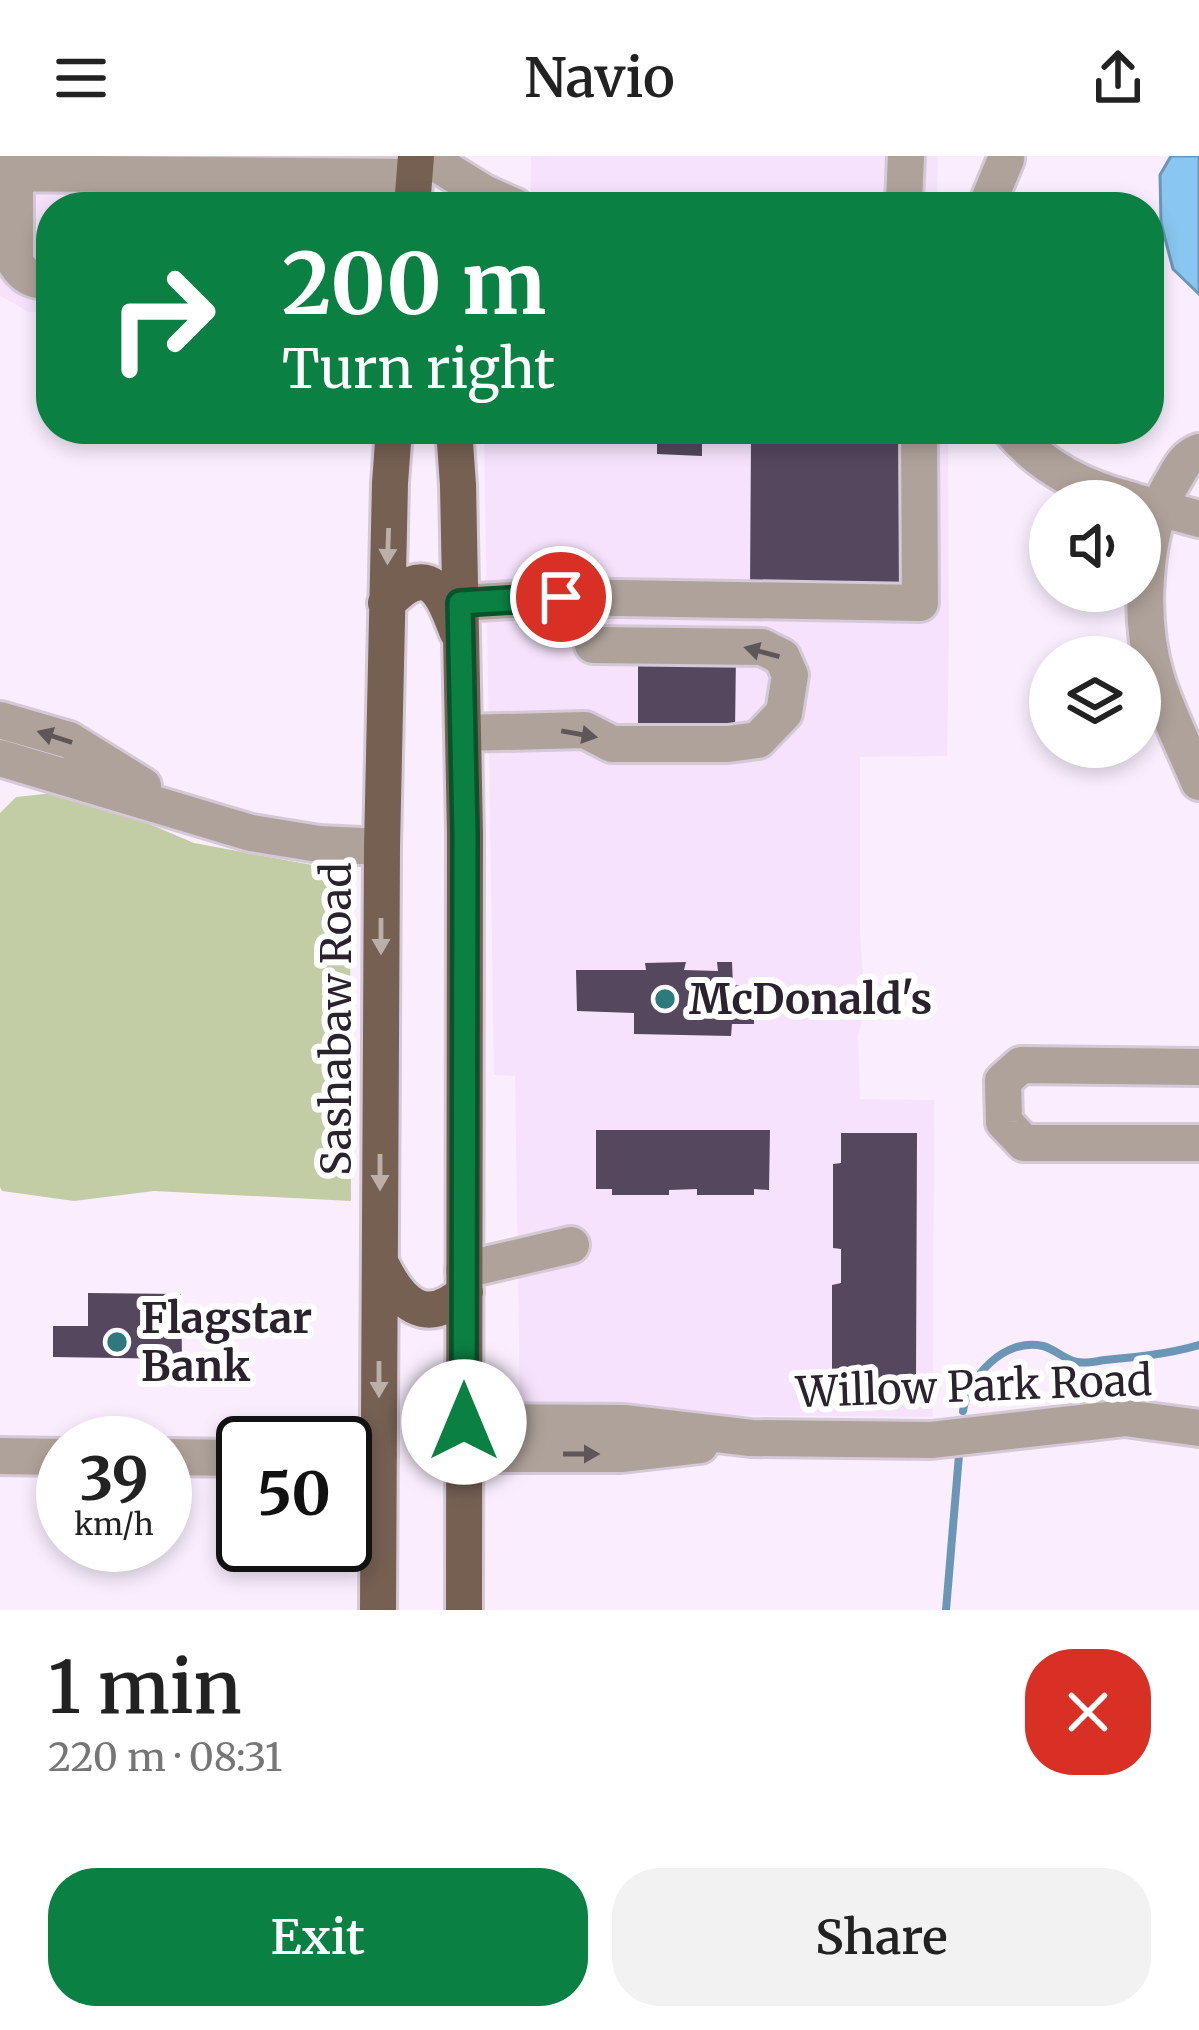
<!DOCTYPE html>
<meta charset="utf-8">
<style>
:root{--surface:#fff;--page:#f2f2f2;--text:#222;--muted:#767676;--accent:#0b8043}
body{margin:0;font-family:Merriweather,serif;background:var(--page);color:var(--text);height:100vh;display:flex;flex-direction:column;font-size:45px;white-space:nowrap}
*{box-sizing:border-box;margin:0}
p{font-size:39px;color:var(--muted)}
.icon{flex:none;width:66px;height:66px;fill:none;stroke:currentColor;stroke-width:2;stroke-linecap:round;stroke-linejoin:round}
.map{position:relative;height:1454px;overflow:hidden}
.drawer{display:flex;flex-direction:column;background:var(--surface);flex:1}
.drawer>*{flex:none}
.banner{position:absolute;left:36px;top:36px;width:1128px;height:252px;border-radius:48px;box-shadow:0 6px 18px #0003;background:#0b8043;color:#fff;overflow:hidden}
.fabs{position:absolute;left:1029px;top:324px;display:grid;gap:24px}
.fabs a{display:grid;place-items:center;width:132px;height:132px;border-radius:50%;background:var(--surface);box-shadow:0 6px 18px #0003;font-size:60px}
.speed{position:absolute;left:36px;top:1260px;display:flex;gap:24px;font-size:60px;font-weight:700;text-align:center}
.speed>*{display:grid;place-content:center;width:156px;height:156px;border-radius:50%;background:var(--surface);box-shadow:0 6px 18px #0003;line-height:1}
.speed small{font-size:30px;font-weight:400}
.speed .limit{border:6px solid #111;border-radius:18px;background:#fff;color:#111}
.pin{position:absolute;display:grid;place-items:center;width:102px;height:102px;color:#fff;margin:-51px;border:6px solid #fff;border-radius:50%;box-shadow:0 3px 12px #0007}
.me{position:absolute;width:132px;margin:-66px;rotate:0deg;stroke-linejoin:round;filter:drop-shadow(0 0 9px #0008)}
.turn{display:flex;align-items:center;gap:42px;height:252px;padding:0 48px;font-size:54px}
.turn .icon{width:156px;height:156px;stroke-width:2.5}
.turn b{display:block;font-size:84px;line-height:102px}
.round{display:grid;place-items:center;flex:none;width:126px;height:126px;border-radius:48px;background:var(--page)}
.headline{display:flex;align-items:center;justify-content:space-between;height:204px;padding:0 48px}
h1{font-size:72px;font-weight:600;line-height:90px}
.primary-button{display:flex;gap:24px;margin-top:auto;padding:24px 48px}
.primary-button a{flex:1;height:138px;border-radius:48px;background:var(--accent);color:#fff;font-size:48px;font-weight:600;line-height:138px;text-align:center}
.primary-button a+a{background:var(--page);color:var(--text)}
header{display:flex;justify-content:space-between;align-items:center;height:156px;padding:0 48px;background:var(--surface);font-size:54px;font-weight:600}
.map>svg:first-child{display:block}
.built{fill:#f6e2fc}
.green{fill:#c2cda5}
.water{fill:#89c7f0;stroke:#6c96b6;stroke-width:3}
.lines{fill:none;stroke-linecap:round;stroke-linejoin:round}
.stream{stroke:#6c96b6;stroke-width:8}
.building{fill:#54475e}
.minor-casing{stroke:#d5c9d8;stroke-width:42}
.major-casing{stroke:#d5c9d8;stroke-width:42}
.minor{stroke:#afa29a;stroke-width:36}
.major{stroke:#756052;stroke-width:36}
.oneway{fill:#bab0a8}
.oneway2{fill:#5f5659}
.route-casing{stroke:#07532c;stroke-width:30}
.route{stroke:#0b8043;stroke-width:21}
.poi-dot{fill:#2f787e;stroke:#fff;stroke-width:4.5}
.labels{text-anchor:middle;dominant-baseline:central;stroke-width:12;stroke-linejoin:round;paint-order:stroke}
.poi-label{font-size:42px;font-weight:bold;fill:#2a232d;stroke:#fff;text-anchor:start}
.street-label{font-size:42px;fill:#2a232d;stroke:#fff}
</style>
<header><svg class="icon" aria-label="menu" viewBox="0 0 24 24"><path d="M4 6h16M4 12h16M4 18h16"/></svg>Navio<svg class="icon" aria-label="share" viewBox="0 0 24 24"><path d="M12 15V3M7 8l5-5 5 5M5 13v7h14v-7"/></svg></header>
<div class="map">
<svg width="1199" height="1454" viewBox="0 0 1199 1454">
<rect width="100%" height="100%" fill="#faeefe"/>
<!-- built -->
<path class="built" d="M0 0H364L351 33 332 51H51V156H29L0 140Z
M531 0H938L937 51H530Z
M484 273H948L949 485 947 600 860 601V775L865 853 858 880 860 943 934 944 933 1261 648 1259 520 1254 515 920 494 919Z"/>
<!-- green -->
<path class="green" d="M72 635 194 687 350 716 351 1045 154 1035 74 1045 2 1035 0 1031V657L16 641Z"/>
<!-- water -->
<path class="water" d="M1171 0H1199V138L1173 113 1161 67 1160 19Z"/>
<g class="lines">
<!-- stream -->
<path class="stream" d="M963 1255C968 1221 1005 1181 1043 1190 1055 1193 1065 1204 1077 1206 1085 1208 1097 1205 1105 1204 1137 1201 1168 1198 1199 1189
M946 1454 959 1299"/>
</g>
<!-- building -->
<path class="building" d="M751 284H902L901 434 750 433Z
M657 286 702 287V300L657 298Z
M638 496H736L735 576 638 577Z
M686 806 684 814 718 815 717 806H732L733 829 754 830V868H732L731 880 634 878V857L577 855 576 814H646L645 807Z
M596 974H770L769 1034 754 1033V1039H697V1033L669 1034V1039H612V1033H596Z
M841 977H917L916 1230 841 1229V1214L832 1213V1129L841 1127V1093L833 1092V1008L841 1007Z
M88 1137 181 1138 182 1203 53 1201V1170H88Z"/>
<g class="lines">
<!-- minor casing -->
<g class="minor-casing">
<path id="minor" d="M434 6 484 37 515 51
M15 16V106C24 121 33 125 51 125
M0 17 414 21
M898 51 904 45 906 0
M986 51 1006 3
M1010 273C1043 313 1084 332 1133 345
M1199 296C1183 302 1179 316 1170 330 1141 382 1139 466 1156 522 1167 557 1185 592 1199 626
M1140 347 1199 363
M461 447 561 441 920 447 919 273
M0 564 69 584 143 630
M463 577 585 574 612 588H728L758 584 784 557 790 519 782 501 762 491 593 489
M0 602 251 677 319 688 382 691
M1199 911 1021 909 1003 925 1004 966 1024 987H1199
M464 1114 571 1089
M464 1266 624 1267 751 1282 931 1284 1125 1262 1199 1272
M464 1298H621L700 1289
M0 1300 63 1301
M165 1301 243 1302
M345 1302 379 1298"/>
</g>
<!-- major casing -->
<g class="major-casing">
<path id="major" d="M412 51 416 0
M454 273 458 329 465 678 464 1454
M386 447C394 441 403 431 412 428 440 417 450 459 458 477
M380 1106C399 1146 424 1173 465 1136
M378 1454 382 691 390 327 394 273"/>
</g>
<!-- minor -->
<use href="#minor" class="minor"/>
<!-- major -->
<use href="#major" class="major"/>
</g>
<!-- one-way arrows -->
<defs><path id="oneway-solid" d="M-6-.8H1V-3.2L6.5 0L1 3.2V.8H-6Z" transform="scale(3)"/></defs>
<g class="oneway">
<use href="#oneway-solid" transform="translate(388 390) rotate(92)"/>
<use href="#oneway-solid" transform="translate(381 780) rotate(90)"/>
<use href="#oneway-solid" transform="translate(380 1016) rotate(90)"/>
<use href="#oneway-solid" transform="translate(379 1223) rotate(90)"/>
</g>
<g class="oneway2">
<use href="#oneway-solid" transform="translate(762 496) rotate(-165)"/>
<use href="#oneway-solid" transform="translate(579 578) rotate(10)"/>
<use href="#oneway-solid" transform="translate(55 581) rotate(-162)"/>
<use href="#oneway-solid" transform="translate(581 1298)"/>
</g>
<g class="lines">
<!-- route casing -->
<g class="route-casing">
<path id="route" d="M464 1266 465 678 460 447 561 441"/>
</g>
<!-- route -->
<use href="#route" class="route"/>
</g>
<!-- markers -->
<g class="poi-dot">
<circle cx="665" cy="843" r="12"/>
<circle cx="117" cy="1186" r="12"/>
</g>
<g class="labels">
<!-- poi labels -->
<g class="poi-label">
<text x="689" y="843">McDonald's</text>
<text x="141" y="1162">Flagstar<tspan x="141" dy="48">Bank</tspan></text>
</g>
<!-- street labels -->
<g class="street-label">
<text transform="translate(336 863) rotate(-90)">Sashabaw Road</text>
<text transform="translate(974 1230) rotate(-2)">Willow Park Road</text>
</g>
</g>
</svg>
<div class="fabs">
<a><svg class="icon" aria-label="sound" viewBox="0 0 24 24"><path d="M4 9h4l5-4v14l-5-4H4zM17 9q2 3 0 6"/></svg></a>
<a><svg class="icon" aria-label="layers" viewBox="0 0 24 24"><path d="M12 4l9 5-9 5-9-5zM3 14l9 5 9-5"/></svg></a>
</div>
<div class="speed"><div>39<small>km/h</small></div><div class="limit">50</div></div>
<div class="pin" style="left:561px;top:441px;background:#d93025"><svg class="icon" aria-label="arrive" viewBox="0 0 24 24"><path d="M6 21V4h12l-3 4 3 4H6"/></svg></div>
<svg class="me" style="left:464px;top:1266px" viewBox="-20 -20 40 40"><circle r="19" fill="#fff"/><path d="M0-13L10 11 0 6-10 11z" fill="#0b8043"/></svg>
<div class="banner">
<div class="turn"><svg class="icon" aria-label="right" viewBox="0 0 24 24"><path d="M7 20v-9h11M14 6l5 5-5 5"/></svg><div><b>200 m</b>Turn right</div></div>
</div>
</div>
<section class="drawer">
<div class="headline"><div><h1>1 min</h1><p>220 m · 08:31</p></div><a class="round" style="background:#d93025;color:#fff"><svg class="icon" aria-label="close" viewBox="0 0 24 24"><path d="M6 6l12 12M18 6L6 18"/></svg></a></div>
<div class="primary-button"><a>Exit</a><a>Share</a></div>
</section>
